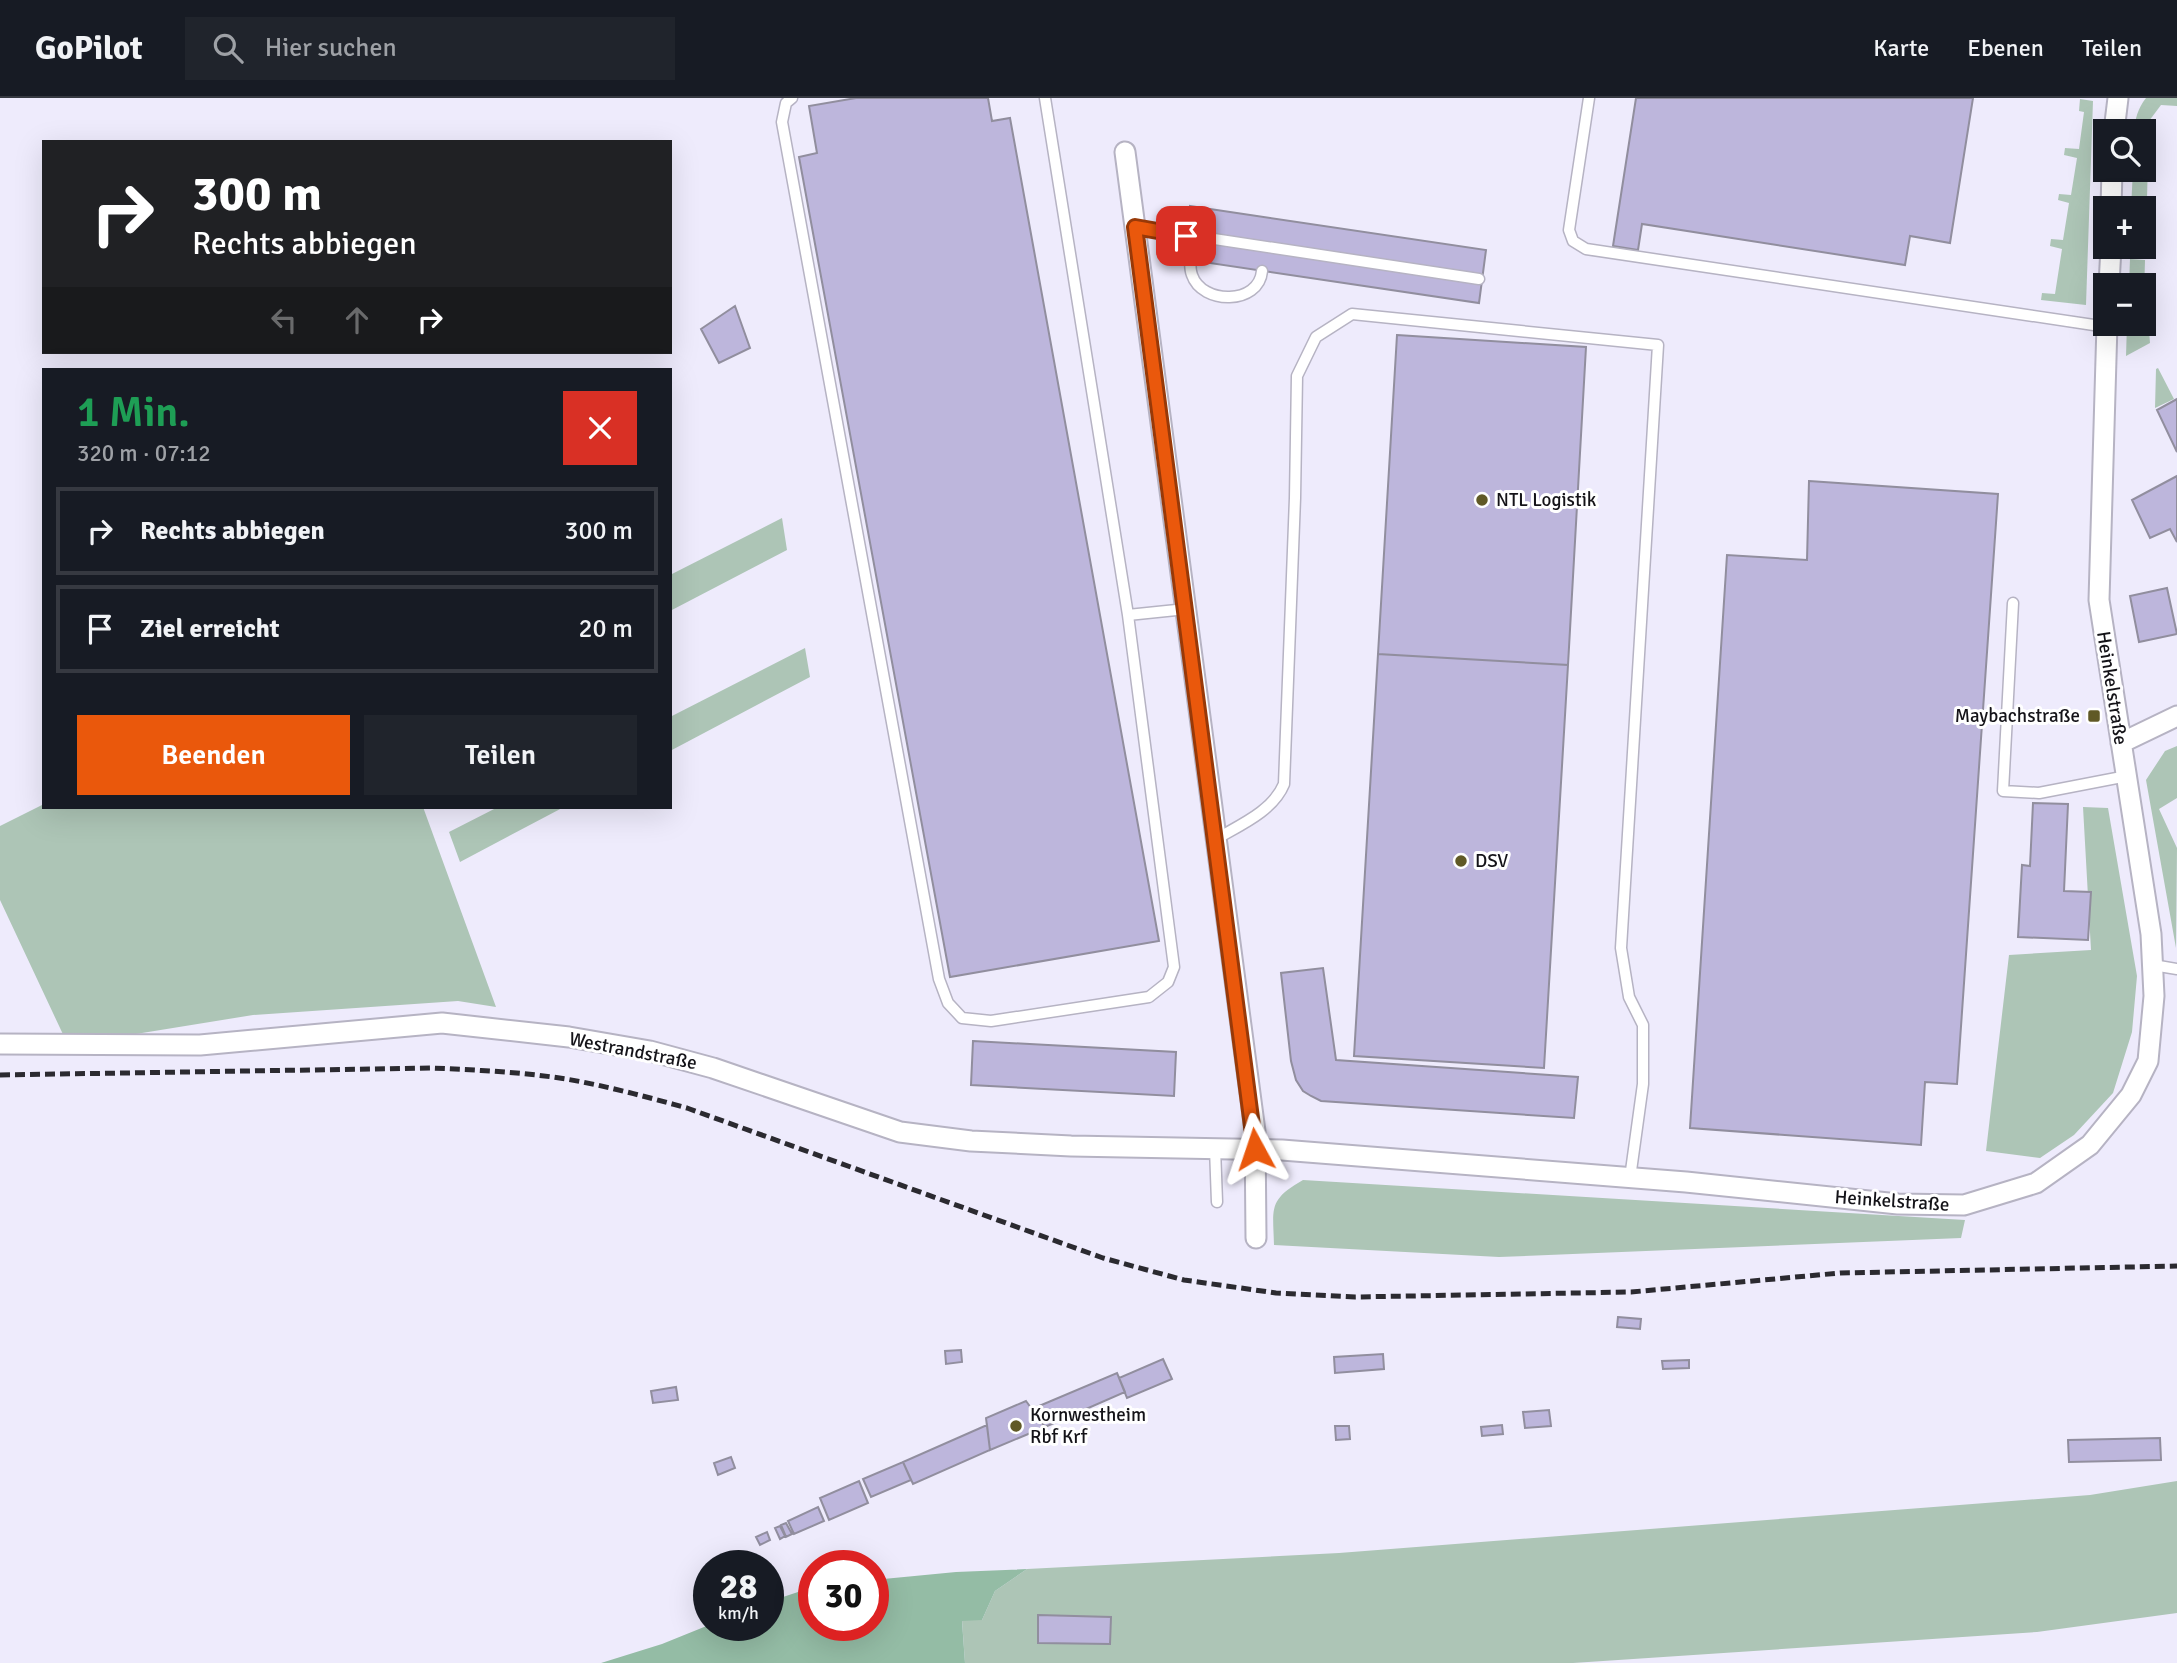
<!DOCTYPE html>
<html lang="de">
<meta charset="utf-8">
<style>
:root{--surface:#171b24;--page:#20242c;--text:#f1f3f6;--muted:#9ea1a6;--line:#363941;--accent:#ea580c}
body{margin:0;font-family:Signika,sans-serif;background:var(--page);color:var(--text);height:100vh;display:flex;flex-direction:column;font-size:26px;white-space:nowrap}
*{box-sizing:border-box;margin:0}
p{font-size:23px;color:var(--muted)}
.icon{flex:none;width:38px;height:38px;fill:none;stroke:currentColor;stroke-width:2;stroke-linecap:round;stroke-linejoin:round}
.map{position:relative;flex:1;overflow:hidden}
.side{position:absolute;left:42px;top:270px;width:630px;height:441px;display:flex;flex-direction:column;background:var(--surface);border-radius:0px;box-shadow:0 7px 28px #0002}
.side>*{flex:none}
.banner{position:absolute;left:42px;top:42px;width:630px;height:214px;border-radius:0px;box-shadow:0 7px 28px #0002;background:#202124;color:#fff;overflow:hidden}
.fabs{position:absolute;left:2093px;top:21px;display:grid;gap:14px}
.fabs a{display:grid;place-items:center;width:63px;height:63px;border-radius:0px;background:var(--surface);box-shadow:0 7px 28px #0002;font-size:35px}
.speed{position:absolute;left:693px;top:1452px;display:flex;gap:14px;font-size:35px;font-weight:700;text-align:center}
.speed>*{display:grid;place-content:center;width:91px;height:91px;border-radius:50%;background:var(--surface);box-shadow:0 7px 28px #0002;line-height:1}
.speed small{font-size:18px;font-weight:400}
.speed .limit{border:10px solid #d22;background:#fff;color:#111}
.pin{position:absolute;display:grid;place-items:center;width:60px;height:60px;color:#fff;margin:-30px;border-radius:14px;box-shadow:0 4px 10px #0006}
.me{position:absolute;width:77px;margin:-38px;rotate:355deg;stroke-linejoin:round;filter:drop-shadow(0 0 5px #0008)}
.turn{display:flex;align-items:center;gap:24px;height:147px;padding:0 35px;font-size:32px}
.turn .icon{width:91px;height:91px;stroke-width:2.5}
.turn b{display:block;font-size:49px;line-height:60px}
.lanes{display:flex;align-items:center;height:66px;padding:0 35px;background:#0003;justify-content:center;gap:35px;direction:ltr}
.lanes .off{opacity:.35}
.round{display:grid;place-items:center;flex:none;width:74px;height:74px;border-radius:0px;background:var(--page)}
.headline{display:flex;align-items:center;justify-content:space-between;height:119px;padding:0 35px}
h1{font-size:42px;font-weight:600;line-height:52px;color:#1e9e55}
.action{display:flex;gap:14px;margin-top:auto;padding:14px 35px}
.action a{flex:1;height:80px;border-radius:0px;background:var(--accent);color:#fff;font-size:28px;font-weight:600;line-height:80px;text-align:center}
.action a+a{background:var(--page);color:var(--text)}
ul{padding:0;list-style:none}
li{display:flex;align-items:center;gap:21px;height:88px;margin:0 14px 10px;padding:0 21px;border:4px solid var(--line);border-radius:0px}
li div{flex:1}
li b{display:block;font-size:26px}
li em{font-style:normal}
header{display:flex;align-items:center;gap:42px;box-sizing:border-box;height:98px;padding:0 35px;background:var(--surface);border-bottom:2px solid var(--line)}
header strong{font-size:33px}
nav{display:flex;gap:38px;margin-inline-start:auto;font-size:24px}
.search{width:490px;height:63px;background:var(--page);display:flex;align-items:center;gap:18px;box-sizing:border-box;padding:0 24px;border-radius:0px;color:var(--muted);font-size:26px}
.map>svg:first-child{display:block}
.green{fill:#adc5b6}
.forest{fill:#94bca5}
.building{fill:#bdb6dc;stroke:#918e9e;stroke-width:2}
.lines{fill:none;stroke-linecap:round;stroke-linejoin:round}
.service-casing{stroke:#b6b3c3;stroke-width:13}
.minor-casing{stroke:#b6b3c3;stroke-width:23}
.service{stroke:#fff;stroke-width:10}
.minor{stroke:#fff;stroke-width:19}
.rail{stroke:#2b2a30;stroke-width:5;stroke-dasharray:10 5;stroke-linecap:butt}
.route-casing{stroke:#983908;stroke-width:18}
.route{stroke:#ea580c;stroke-width:12}
.poi-dot{fill:#605926;stroke:#fff;stroke-width:2.5}
.labels{text-anchor:middle;dominant-baseline:central;stroke-width:6;stroke-linejoin:round;paint-order:stroke}
.poi-label{font-size:19px;fill:#141318;stroke:#fff;text-anchor:start}
.street-label{font-size:19px;fill:#141318;stroke:#fff}
</style>
<header>
<strong>GoPilot</strong>
<div class="search"><svg class="icon" aria-label="search" viewBox="0 0 24 24"><circle cx="10" cy="10" r="6"/><path d="M15 15l6 6"/></svg>Hier suchen</div>
<nav><a>Karte</a><a>Ebenen</a><a>Teilen</a></nav>
</header>
<div class="map">
<svg width="2177" height="1565" viewBox="0 0 2177 1565">
<rect width="100%" height="100%" fill="#eeebfc"/>
<!-- green -->
<path class="green" d="M2146 0H2177V8L2161 7 2149 23 2146 139H2144V110H2131L2133 72H2144V33H2134C2135 21 2138 10 2146 0Z
M2080 1 2093 3 2086 207 2041 202 2042 195 2055 196 2062 151 2050 148 2051 141 2063 142 2069 105 2058 102 2059 96 2071 97 2077 60 2064 57 2065 50 2079 51 2084 14 2079 13Z
M2130 161 2145 162 2144 198V187H2129Z
M2127 226H2143V232H2149L2150 245 2126 258Z
M2158 270 2174 301 2155 310 2156 271Z
M782 420 787 452 670 513V477Z
M805 550 810 579 670 653V619Z
M2177 648V700L2159 711 2177 750 2176 850 2146 682 2165 653Z
M44 706V709H423L496 909 458 903 253 917 68 947 0 802V728Z
M498 709H564L460 764 449 734Z
M2083 709 2108 710 2137 878 2132 934 2113 995 2074 1037 2040 1060 1986 1053 2009 857 2091 852Z
M1303 1082 1965 1122 1961 1140 1499 1159 1274 1147C1273 1110 1268 1102 1303 1082Z
M2177 1383V1515L2037 1534 1573 1565H965L962 1522H982L995 1493 1027 1471 1339 1455 2090 1397Z"/>
<!-- forest -->
<path class="forest" d="M1027 1471 995 1493 982 1522 962 1523 965 1565H601L662 1546 709 1527 768 1528V1504L798 1494 814 1491V1528H873V1482L956 1474Z"/>
<!-- building -->
<path class="building" d="M856 0H988L992 23 1010 20 1159 843 950 879 799 59 817 55 809 8Z
M1636 0H1973L1950 145 1910 138 1905 167 1642 126 1638 152 1613 148Z
M1190 108 1486 152 1479 205 1183 161Z
M735 208 750 250 719 265 701 231Z
M1397 237 1586 249 1568 567 1378 556Z
M2177 301V354L2157 312Z
M2177 378V444L2170 431 2150 440 2132 402Z
M1809 383 1998 396 1957 986 1925 984 1921 1047 1690 1030 1727 457 1807 462Z
M2167 490 2177 536 2139 544 2130 498Z
M1378 556 1568 567 1544 970 1354 958Z
M2033 705 2068 706 2064 793 2091 794 2088 842 2018 839 2022 767 2030 768Z
M1323 870 1336 962 1578 979 1574 1020 1321 1003 1311 998 1303 993 1296 982 1291 963 1281 875Z
M973 943 1176 954 1174 998 971 987Z
M1618 1219 1641 1221 1640 1231 1617 1229Z
M961 1252 962 1264 946 1266 945 1253Z
M1383 1256 1384 1271 1335 1275 1334 1259Z
M1163 1261 1172 1281 1127 1300 1119 1280Z
M1689 1262V1270L1663 1271 1662 1263Z
M1117 1275 1125 1294 1045 1329 1032 1311Z
M676 1289 678 1302 653 1305 651 1293Z
M1026 1303 1045 1329 990 1352 986 1320Z
M1549 1312 1551 1328 1525 1330 1523 1314Z
M987 1327 990 1352 913 1386 903 1364Z
M1502 1327 1503 1336 1482 1338 1481 1329Z
M1335 1328H1349L1350 1341 1336 1342Z
M2160 1340 2161 1362 2069 1364 2068 1342Z
M731 1359 735 1370 718 1377 714 1365Z
M903 1364 911 1382 871 1399 863 1381Z
M859 1383 868 1405 829 1422 820 1400Z
M818 1409 824 1423 794 1436 788 1423Z
M786 1425 792 1436 786 1439 781 1427Z
M780 1428 785 1438 780 1441 775 1430Z
M767 1434 770 1442 760 1447 756 1439Z
M1038 1517 1111 1519 1110 1546 1038 1545Z"/>
<g class="lines">
<!-- service casing -->
<g class="service-casing">
<path id="service" d="M792 0 786 5 782 24 939 881 948 905 962 920 991 923 1149 899 1168 884 1174 869 1128 517 1045 0
M1589 0 1569 132 1573 143 1586 151 2107 229
M1135 129 1479 181
M1193 139C1192 150 1188 167 1192 177 1202 207 1259 207 1262 173
M2013 505 2003 693 2039 695 2127 678
M1128 517 1186 511
M1216 741C1240 727 1273 713 1284 686L1295 400 1297 278 1316 239 1352 216 1658 247 1621 850 1629 899 1643 927V986L1630 1080
M2153 867 2177 871
M1215 1050 1217 1104"/>
</g>
<!-- minor casing -->
<g class="minor-casing">
<path id="minor" d="M2114 33 2118 0
M1125 54 1255 1033 1256 1140
M2111 110 2112 72
M2109 187 2111 149
M2121 645 2177 618
M0 946 200 947 442 925 569 939 650 953 713 970 900 1034 971 1043 1071 1048 1282 1052 1686 1084 1898 1106 1964 1107 2036 1085 2090 1047 2131 997 2148 963 2154 898 2151 836 2099 502 2107 226"/>
</g>
<!-- service -->
<use href="#service" class="service"/>
<!-- minor -->
<use href="#minor" class="minor"/>
<!-- rail -->
<path class="rail" d="M0 977 431 970C476 972 522 974 566 981 607 988 647 999 687 1010L1103 1160 1184 1182 1276 1195 1355 1199 1631 1194 1840 1175 2177 1168"/>
</g>
<g class="lines">
<!-- route casing -->
<g class="route-casing">
<path id="route" d="M1186 138 1135 129 1255 1051"/>
</g>
<!-- route -->
<use href="#route" class="route"/>
</g>
<!-- markers -->
<g class="poi-dot">
<circle cx="1482" cy="402" r="7"/>
<rect x="2087" y="611" width="14" height="14" rx="3.5"/>
<circle cx="1461" cy="763" r="7"/>
<circle cx="1016" cy="1328" r="7"/>
</g>
<g class="labels">
<!-- poi labels -->
<g class="poi-label">
<text x="1496" y="402">NTL Logistik</text>
<text x="2080" y="618" text-anchor="end">Maybachstraße</text>
<text x="1475" y="763">DSV</text>
<text x="1030" y="1317">Kornwestheim<tspan x="1030" dy="22">Rbf Krf</tspan></text>
</g>
<!-- street labels -->
<g class="street-label">
<text transform="translate(2112 590) rotate(81)">Heinkelstraße</text>
<text transform="translate(633 953) rotate(11)">Westrandstraße</text>
<text transform="translate(1892 1103) rotate(4)">Heinkelstraße</text>
</g>
</g>
</svg>
<div class="fabs">
<a><svg class="icon" aria-label="search" viewBox="0 0 24 24"><circle cx="10" cy="10" r="6"/><path d="M15 15l6 6"/></svg></a>
<a>+</a>
<a>−</a>
</div>
<div class="speed"><div>28<small>km/h</small></div><div class="limit">30</div></div>
<div class="pin" style="left:1186px;top:138px;background:#d93025"><svg class="icon" aria-label="arrive" viewBox="0 0 24 24"><path d="M6 21V4h12l-3 4 3 4H6"/></svg></div>
<svg class="me" style="left:1255px;top:1051px" viewBox="-20 -20 40 40"><path d="M0-17L14 15 0 8-14 15z" fill="#ea580c" stroke="#fff" stroke-width="4"/></svg>
<div class="banner">
<div class="turn"><svg class="icon" aria-label="right" viewBox="0 0 24 24"><path d="M7 20v-9h11M14 6l5 5-5 5"/></svg><div><b>300 m</b>Rechts abbiegen</div></div>
<div class="lanes"><svg class="icon off" aria-label="left" viewBox="0 0 24 24"><path d="M17 20v-9H6M10 6l-5 5 5 5"/></svg><svg class="icon off" aria-label="ahead" viewBox="0 0 24 24"><path d="M12 20V5M6 11l6-6 6 6"/></svg><svg class="icon" aria-label="right" viewBox="0 0 24 24"><path d="M7 20v-9h11M14 6l5 5-5 5"/></svg></div>
</div>
<section class="side">
<div class="headline"><div><h1>1 Min.</h1><p>320 m · 07:12</p></div><a class="round" style="background:#d93025;color:#fff"><svg class="icon" aria-label="close" viewBox="0 0 24 24"><path d="M6 6l12 12M18 6L6 18"/></svg></a></div>
<ul>
<li><svg class="icon" aria-label="right" viewBox="0 0 24 24"><path d="M7 20v-9h11M14 6l5 5-5 5"/></svg><div><b>Rechts abbiegen</b></div><em>300 m</em></li>
<li><svg class="icon" aria-label="arrive" viewBox="0 0 24 24"><path d="M6 21V4h12l-3 4 3 4H6"/></svg><div><b>Ziel erreicht</b></div><em>20 m</em></li>
</ul>
<div class="action"><a>Beenden</a><a>Teilen</a></div>
</section>
</div>
